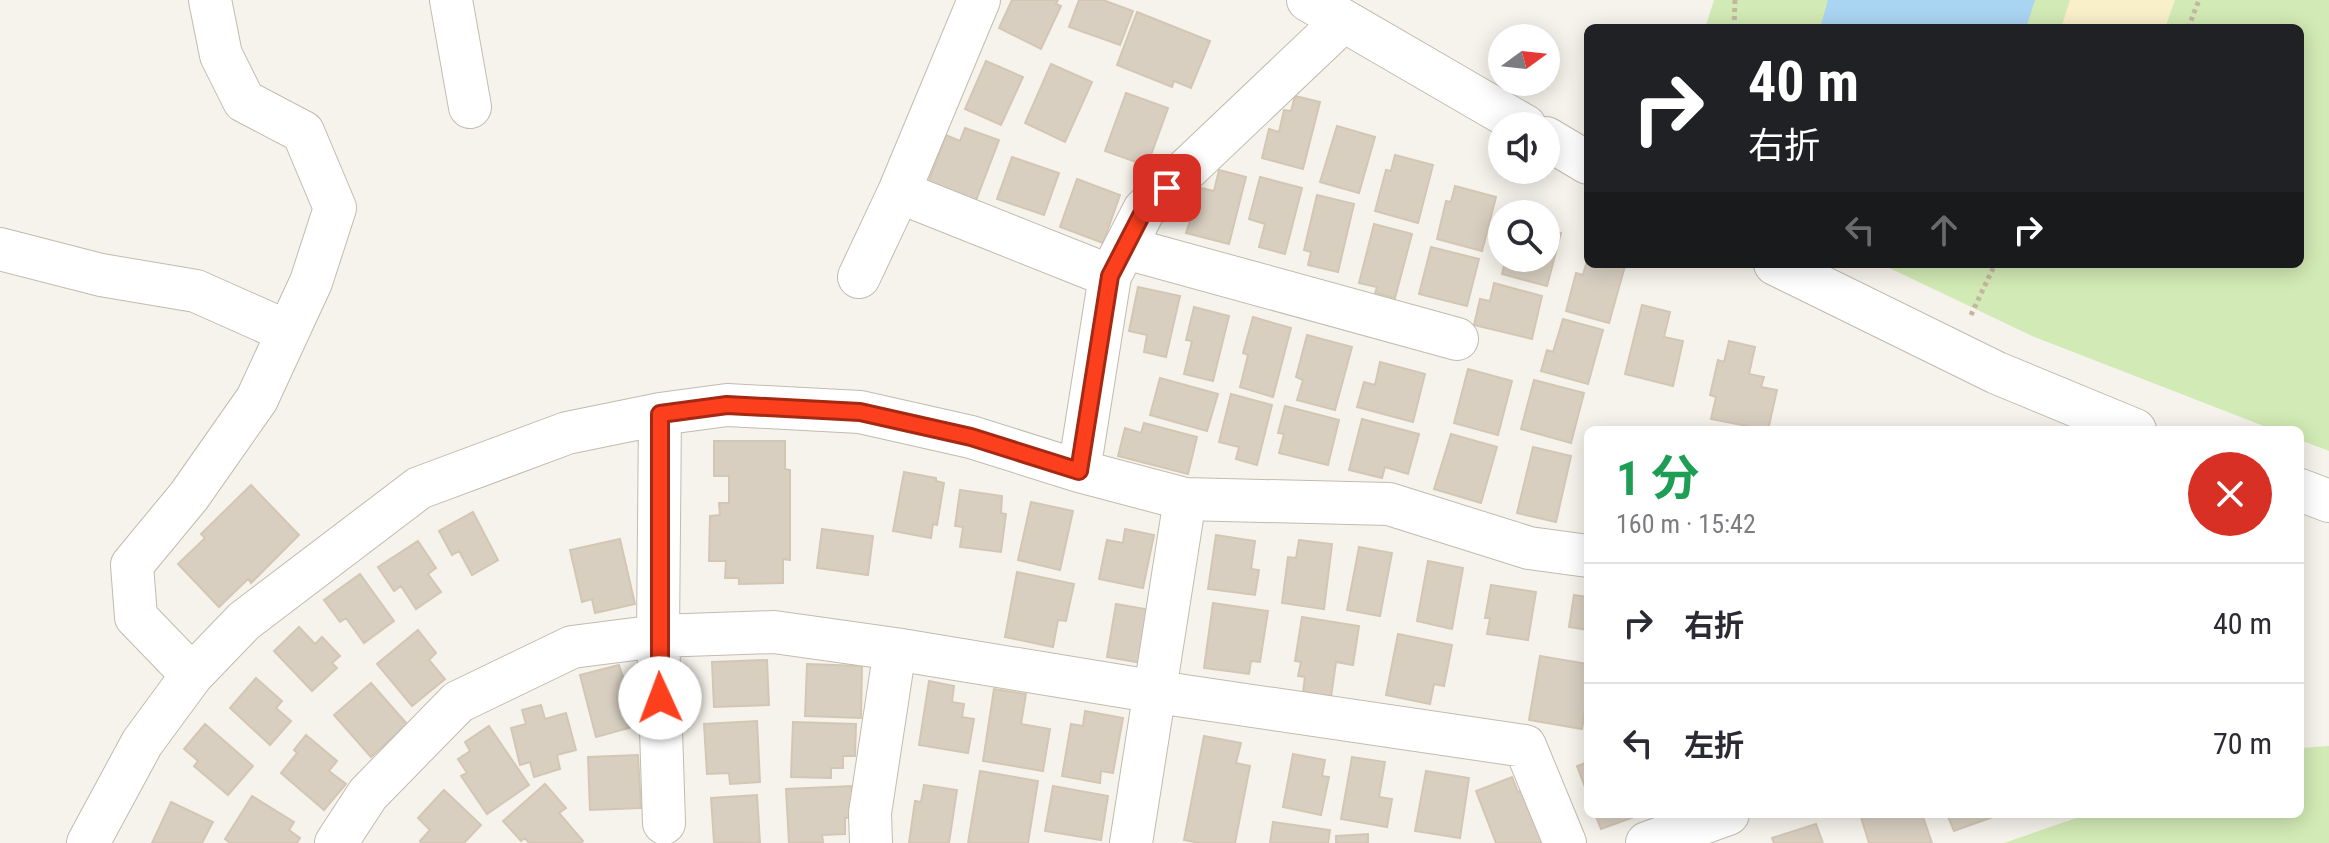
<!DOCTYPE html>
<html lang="ja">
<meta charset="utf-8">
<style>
:root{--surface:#fff;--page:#f7f7f7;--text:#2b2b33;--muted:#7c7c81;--line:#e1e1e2}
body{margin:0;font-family:"Roboto Condensed","Noto Sans JP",sans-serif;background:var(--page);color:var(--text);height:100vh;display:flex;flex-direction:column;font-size:30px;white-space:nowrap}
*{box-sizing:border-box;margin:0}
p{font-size:26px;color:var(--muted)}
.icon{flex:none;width:44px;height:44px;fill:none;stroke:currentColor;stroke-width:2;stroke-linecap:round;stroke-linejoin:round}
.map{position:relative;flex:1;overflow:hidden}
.details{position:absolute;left:1584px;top:426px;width:720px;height:392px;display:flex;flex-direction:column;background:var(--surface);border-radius:12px;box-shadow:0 4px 20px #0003}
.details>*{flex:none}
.top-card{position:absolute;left:1584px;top:24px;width:720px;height:244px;border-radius:12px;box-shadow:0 4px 20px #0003;background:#202124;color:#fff;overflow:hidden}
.needle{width:52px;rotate:75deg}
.tools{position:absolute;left:1488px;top:24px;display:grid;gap:16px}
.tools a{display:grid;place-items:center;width:72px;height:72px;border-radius:50%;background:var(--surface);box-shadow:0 4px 20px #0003;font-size:40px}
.pin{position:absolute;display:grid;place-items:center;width:68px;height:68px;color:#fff;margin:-34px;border-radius:16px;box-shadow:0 4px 12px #0006}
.me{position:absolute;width:88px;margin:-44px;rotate:358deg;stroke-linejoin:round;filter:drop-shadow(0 0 6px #0008)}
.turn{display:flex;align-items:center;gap:28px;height:168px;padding:0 32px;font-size:36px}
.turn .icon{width:104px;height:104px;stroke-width:2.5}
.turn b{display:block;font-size:56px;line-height:68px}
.lanes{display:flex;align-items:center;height:76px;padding:0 32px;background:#0003;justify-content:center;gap:40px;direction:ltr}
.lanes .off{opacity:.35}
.round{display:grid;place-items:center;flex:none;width:84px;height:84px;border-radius:42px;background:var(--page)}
.overview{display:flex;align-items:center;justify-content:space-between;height:136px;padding:0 32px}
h1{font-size:48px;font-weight:700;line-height:60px;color:#1e9e55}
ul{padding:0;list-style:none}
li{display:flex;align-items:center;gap:24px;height:120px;padding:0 32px;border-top:2px solid var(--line)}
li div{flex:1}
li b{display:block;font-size:30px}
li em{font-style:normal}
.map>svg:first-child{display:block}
.green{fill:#d2eab5}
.sand{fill:#f9efc9}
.water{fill:#a9d4f2}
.building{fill:#d8cfc1;stroke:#d3c7b4;stroke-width:2}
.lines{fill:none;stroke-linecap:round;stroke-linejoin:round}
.minor-casing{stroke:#c2bbae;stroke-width:44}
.path{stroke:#c4b79f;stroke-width:5;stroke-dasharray:4 4;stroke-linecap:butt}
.minor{stroke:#fff;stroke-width:42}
.route-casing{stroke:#a42913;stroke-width:20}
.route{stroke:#fc3f1d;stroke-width:14}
</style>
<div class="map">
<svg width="2329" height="843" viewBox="0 0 2329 843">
<rect width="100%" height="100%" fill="#f6f3ec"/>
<!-- green -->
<path class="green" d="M1714 0H2329V451L2300 440V430H2274L2032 336 1881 264H2300V28H1705Z
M2329 746V843H2004L2088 814H2300V748Z"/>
<!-- sand -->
<path class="sand" d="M2070 0H2175L2165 28H2061Z"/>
<!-- water -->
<path class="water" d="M1828 0H2035L2026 28H1820Z"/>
<!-- building -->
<path class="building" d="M1012 0H1058L1056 4 1061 6 1041 49 999 28Z
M1079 0H1103L1133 11 1120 45 1069 27Z
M1137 12 1210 41 1191 88 1174 81 1172 87 1117 65Z
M986 61 1023 77 1001 125 965 109Z
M1051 64 1092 82 1065 142 1025 123Z
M1126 93 1168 108 1147 166 1105 151Z
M1295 96 1320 102 1303 169 1262 158 1269 129 1279 132 1284 110 1291 111Z
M1337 126 1375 137 1359 193 1320 182Z
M965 128 999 140 975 203 927 186 946 135 960 141Z
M1395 155 1433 165 1418 223 1375 211 1386 170 1391 171Z
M1012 157 1059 173 1044 215 997 199Z
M1219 170 1246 177 1229 244 1186 233 1201 188 1214 191Z
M1260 177 1302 188 1285 254 1259 247 1265 224 1249 219Z
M1077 179 1120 195 1103 243 1060 227Z
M1455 186 1496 197 1482 251 1437 239 1446 201 1451 202Z
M1317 195 1354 204 1338 272 1308 265 1311 252 1304 250Z
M1374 224 1412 234 1395 298 1375 293 1377 287 1359 283Z
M1546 229 1561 233 1547 286 1502 274 1506 258H1546Z
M1431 247 1479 259 1467 306 1419 294Z
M1588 257V264L1625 266 1609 323 1566 311 1576 273 1583 275Z
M1494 283 1542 296 1532 339 1474 325 1480 299 1490 301Z
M1138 287 1180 296 1166 357 1144 352 1147 335 1129 331Z
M1642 305 1670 312 1664 337 1683 341 1673 386 1625 374Z
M1194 307 1229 316 1213 381 1184 374 1192 341 1186 340Z
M1253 317 1291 328 1273 397 1240 387 1248 355 1243 353Z
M1563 319 1603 330 1588 384 1541 371 1547 350 1553 352Z
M1307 335 1352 347 1335 410 1297 400 1303 380 1296 377Z
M1729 341 1755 347 1749 374 1764 377 1761 387 1777 390 1768 430 1711 419 1716 397 1710 395 1718 360 1724 362Z
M1380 362 1425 374 1413 422 1357 407 1364 382 1375 385Z
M1468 369 1512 381 1498 435 1454 423Z
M1160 378 1218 394 1207 431 1150 415Z
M1534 380 1584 393 1571 443 1521 429Z
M1231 394 1272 405 1257 465 1236 459 1239 447 1219 442Z
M1285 406 1339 420 1328 465 1279 453 1284 434 1278 433Z
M1362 419 1419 434 1408 474 1385 467 1382 478 1349 470Z
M1144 423 1197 437 1188 474 1118 456 1125 428 1141 433Z
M1451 434 1497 447 1481 503 1434 489Z
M714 441H785V469L790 470V560L783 559V583L739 584V578H725L726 561H709L710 516 720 515 719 503H729V476H714Z
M1533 447 1571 456 1556 522 1517 513Z
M904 472 936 478V481L944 483 937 525 933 524 931 538 893 531Z
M251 485 299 535 251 583 248 579 219 607 178 564 205 538 201 534Z
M960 490 1002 496 1001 513 1006 514 1001 552 960 547 963 527 955 526Z
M1031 502 1073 511 1060 570 1018 560Z
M473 512 498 560 472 575 459 551 452 555 439 531Z
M822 529 873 536 868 575 817 568Z
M1125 529 1154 535 1143 588 1099 579 1107 540 1123 543Z
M1216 535 1255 541 1251 569 1259 570 1255 595 1208 589Z
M620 539 635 604 595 613 592 599 582 602 570 550Z
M1299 540 1332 544 1324 609 1282 603 1288 557 1296 558Z
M418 541 436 568 428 574 441 592 416 609 401 586 394 591 378 567Z
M1359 547 1392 553 1380 616 1347 610Z
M1428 561 1463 568 1452 629 1417 621Z
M1017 572 1074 584 1066 621 1058 620 1053 647 1005 637Z
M360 574 394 621 364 643 346 618 340 622 324 600Z
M1491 585 1536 592 1528 640 1487 634 1490 618H1485Z
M1574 595 1588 597V630L1569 627Z
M1213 603 1268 611 1260 662 1251 661 1249 674 1204 668Z
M1116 604 1151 610 1142 663 1107 657Z
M1302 617 1359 626 1353 665 1336 662 1331 697 1303 692 1305 677 1298 676 1301 662 1295 661Z
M299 627 315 644 322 637 340 656 332 663 337 668 312 691 274 651Z
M418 630 436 653 429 660 445 679 412 706 377 664Z
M1398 634 1452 645 1444 686 1434 684 1430 704 1386 695Z
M1540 656 1588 664V691L1582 729 1529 720Z
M767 660 769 705 714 707 712 662Z
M807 664 862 666 861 718 805 716Z
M619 665 623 677 634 674 641 702 626 706 632 727 596 737 580 675Z
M256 678 282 701 276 708 291 721 270 745 230 708Z
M929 681 954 686 952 702 964 704 962 717 974 719 968 753 919 745Z
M371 683 407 724 371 757 334 715Z
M994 689 1026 694 1021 724 1050 729 1043 771 983 761Z
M541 705 545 719 566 713 576 750 557 755 560 769 534 777 530 762 520 765 511 728 526 724 522 710Z
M1085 711 1123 718 1113 773 1101 771 1100 783 1062 776 1071 724 1083 726Z
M757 721 760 782 730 784 729 773 707 774 704 724Z
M793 722 856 724 855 756H843V768H831V778L791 777Z
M205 724 253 766 228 795 194 766 198 761 184 749Z
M489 726 529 785 487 814 461 776 467 773 458 759 470 751 465 742Z
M306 735 337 761 329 771 346 784 324 810 281 773 297 753 294 750Z
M1204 736 1241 743 1236 763 1250 766 1235 843H1200L1184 840Z
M1293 754 1325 760 1322 776 1329 777 1321 815 1283 807Z
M638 755 641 808 590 810 588 757Z
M1352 757 1385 762 1379 797 1392 799 1387 827 1341 819Z
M1588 762V795L1577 766Z
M980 771 1038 781 1028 843H968Z
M1426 771 1469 778 1460 838 1415 831Z
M1512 777 1518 792 1523 790 1543 843H1496L1476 791Z
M545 784 566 808 559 813 583 841 581 843H529L525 838 521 841 503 821Z
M924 785 957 790 949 843H909L915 801 921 802Z
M852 786 854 817 845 818V834L822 835 823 842 789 843 786 789Z
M1053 786 1108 796 1101 840 1045 831Z
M444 790 481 825 464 843H421L420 841 430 830 418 818Z
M757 795 760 843 714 842 711 798Z
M252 796 294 822 289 830 300 838 297 843H230L225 839Z
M171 802 213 822 202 843H152Z
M1595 814H1642L1601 829Z
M1860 814H1922L1932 843H1869Z
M1947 814H2001L1954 831Z
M1273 822 1330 830 1328 843H1270Z
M1816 824 1823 843H1774L1772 838Z
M1368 834V843H1336V836Z"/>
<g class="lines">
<!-- minor casing -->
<g class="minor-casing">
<path id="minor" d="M451 0 470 107
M1308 0 1525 126
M1546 138 1588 163
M899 192 1110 276
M1126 248 1457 339
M0 249 101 275 196 291 288 332
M1775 264 1997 373 2135 430
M859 277 899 192 979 0
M660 414 658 636 664 823
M1079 471 1110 276 1144 210 1343 21
M2300 490 2329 501
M192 675 136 617 132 565 189 496 257 399 311 282 335 208 303 132 244 101 221 55 210 0
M88 843 142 743 192 675 244 621 419 488 567 433 660 414 727 405 860 412 971 437 1079 471 1185 499 1389 504 1529 548 1588 556
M336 843 368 794 458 702 572 647 658 636 774 632 895 649
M871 843 870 813 895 649 1157 692 1525 746 1565 843
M1131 843 1185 499
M1647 843 1728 814"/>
</g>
<!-- path -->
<path class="path" d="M1734 28 1735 0
M2188 28 2199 0
M1971 315 1995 264"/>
<!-- minor -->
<use href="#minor" class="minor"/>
</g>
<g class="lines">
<!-- route casing -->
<g class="route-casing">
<path id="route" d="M660 698V414L727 405 860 412 971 437 1079 471 1110 276 1144 210 1167 188"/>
</g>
<!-- route -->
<use href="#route" class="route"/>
</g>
</svg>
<div class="tools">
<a><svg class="needle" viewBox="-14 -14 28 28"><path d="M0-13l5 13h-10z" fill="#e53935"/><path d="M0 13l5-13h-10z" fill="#7c7c81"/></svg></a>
<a><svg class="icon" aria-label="sound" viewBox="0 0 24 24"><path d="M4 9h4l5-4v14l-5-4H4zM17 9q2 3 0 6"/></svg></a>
<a><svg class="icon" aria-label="search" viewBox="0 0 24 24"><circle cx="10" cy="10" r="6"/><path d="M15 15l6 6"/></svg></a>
</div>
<div class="pin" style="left:1167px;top:188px;background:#d93025"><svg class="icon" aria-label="arrive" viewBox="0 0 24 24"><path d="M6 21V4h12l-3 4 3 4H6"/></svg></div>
<svg class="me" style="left:660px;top:698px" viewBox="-20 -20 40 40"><circle r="19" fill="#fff"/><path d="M0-13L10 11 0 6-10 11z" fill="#fc3f1d"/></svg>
<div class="top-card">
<div class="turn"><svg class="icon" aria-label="right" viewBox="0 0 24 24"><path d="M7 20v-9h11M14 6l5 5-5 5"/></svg><div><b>40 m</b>右折</div></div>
<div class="lanes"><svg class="icon off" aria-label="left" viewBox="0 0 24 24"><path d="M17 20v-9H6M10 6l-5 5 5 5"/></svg><svg class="icon off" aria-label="ahead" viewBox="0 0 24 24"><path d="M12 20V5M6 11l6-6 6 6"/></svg><svg class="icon" aria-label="right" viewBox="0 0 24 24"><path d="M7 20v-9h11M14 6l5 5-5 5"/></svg></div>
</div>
<section class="details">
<div class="overview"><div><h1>1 分</h1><p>160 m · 15:42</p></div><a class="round" style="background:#d93025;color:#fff"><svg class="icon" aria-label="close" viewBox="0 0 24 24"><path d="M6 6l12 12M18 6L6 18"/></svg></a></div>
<ul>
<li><svg class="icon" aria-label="right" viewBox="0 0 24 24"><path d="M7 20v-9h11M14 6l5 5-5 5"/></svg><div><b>右折</b></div><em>40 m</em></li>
<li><svg class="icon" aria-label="left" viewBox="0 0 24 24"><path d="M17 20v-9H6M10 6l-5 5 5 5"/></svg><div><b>左折</b></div><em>70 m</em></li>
</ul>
</section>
</div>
